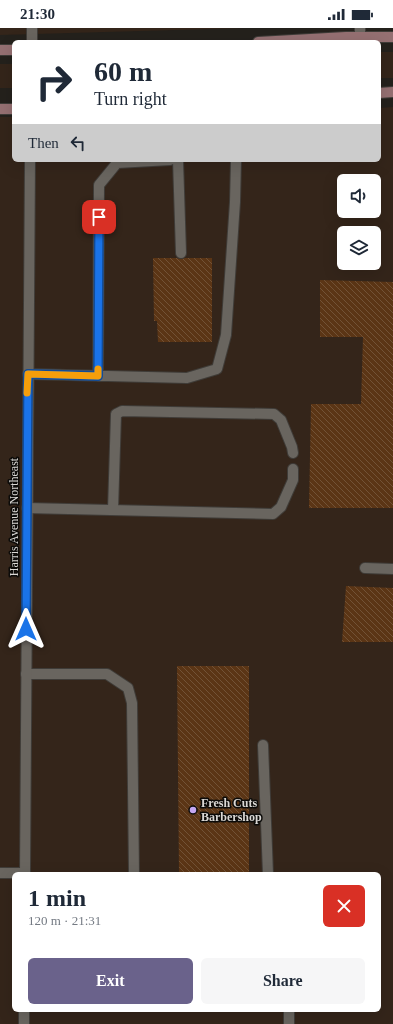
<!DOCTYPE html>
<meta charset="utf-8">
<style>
:root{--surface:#fff;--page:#f6f6f7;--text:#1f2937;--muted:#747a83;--accent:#6a628b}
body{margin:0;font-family:"Times New Roman",serif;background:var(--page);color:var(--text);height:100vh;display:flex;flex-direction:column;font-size:15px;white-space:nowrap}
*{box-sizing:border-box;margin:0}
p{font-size:13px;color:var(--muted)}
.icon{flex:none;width:22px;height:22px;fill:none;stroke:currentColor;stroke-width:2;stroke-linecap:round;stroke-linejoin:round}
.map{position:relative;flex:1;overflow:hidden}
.panel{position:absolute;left:12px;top:844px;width:369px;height:140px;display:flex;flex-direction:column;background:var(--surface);border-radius:6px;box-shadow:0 4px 16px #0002}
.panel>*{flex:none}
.top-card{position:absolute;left:12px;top:12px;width:369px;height:122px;border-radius:6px;box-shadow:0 4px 16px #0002;background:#fff;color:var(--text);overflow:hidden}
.controls{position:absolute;left:337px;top:146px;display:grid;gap:8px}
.controls a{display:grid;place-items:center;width:44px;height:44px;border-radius:6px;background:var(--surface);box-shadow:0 4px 16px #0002;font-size:20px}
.pin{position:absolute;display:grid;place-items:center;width:34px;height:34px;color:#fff;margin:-17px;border-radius:8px;box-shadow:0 2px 6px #0006}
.me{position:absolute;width:44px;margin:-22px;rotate:0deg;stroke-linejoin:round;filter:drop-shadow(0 0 3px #0008)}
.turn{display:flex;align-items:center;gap:14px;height:84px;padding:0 16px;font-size:18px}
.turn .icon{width:52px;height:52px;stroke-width:2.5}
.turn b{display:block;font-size:28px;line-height:34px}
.then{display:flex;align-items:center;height:38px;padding:0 16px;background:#0003;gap:8px;font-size:15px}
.round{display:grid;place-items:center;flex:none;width:42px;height:42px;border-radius:6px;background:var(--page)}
.summary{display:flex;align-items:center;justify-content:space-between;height:68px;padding:0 16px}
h1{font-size:24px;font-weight:600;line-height:30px}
.primary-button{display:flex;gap:8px;margin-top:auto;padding:8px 16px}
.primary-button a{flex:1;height:46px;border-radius:6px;background:var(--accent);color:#fff;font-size:16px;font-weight:600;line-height:46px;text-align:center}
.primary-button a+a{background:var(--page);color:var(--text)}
.status{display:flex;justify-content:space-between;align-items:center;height:28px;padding:0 20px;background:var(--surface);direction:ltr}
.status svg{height:11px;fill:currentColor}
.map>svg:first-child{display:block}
.commercial{fill:#34251a;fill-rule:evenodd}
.building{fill:url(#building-back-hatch)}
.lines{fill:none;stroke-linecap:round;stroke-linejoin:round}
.lane-casing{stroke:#3f3c38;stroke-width:12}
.street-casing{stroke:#3f3c38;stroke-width:12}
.secondary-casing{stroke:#3f3c38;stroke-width:12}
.lane{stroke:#69655f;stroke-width:10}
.street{stroke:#69655f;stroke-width:10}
.secondary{stroke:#957072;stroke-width:10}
.route-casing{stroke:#114b97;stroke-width:10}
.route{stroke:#1a73e8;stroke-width:7}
.slow{stroke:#f59e0b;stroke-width:7}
.poi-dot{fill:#c5a7f1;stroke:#0c0b09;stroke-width:1.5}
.labels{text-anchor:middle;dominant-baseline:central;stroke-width:3;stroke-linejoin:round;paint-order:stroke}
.street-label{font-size:12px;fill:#dad8d5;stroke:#0c0b09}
.poi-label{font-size:12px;font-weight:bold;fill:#dad8d5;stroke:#0c0b09;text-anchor:start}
</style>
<div class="status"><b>21:30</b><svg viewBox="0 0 49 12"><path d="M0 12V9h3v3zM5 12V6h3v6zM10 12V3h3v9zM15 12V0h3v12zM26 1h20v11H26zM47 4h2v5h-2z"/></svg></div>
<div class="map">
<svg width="393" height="996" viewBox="0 0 393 996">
<defs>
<pattern id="building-back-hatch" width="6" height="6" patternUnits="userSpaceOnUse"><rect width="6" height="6" fill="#5b3515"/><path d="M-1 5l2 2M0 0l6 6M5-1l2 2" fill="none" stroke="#725236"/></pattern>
</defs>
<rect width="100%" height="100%" fill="#24211c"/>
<!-- commercial -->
<path class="commercial" d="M0 0H245L0 7Z
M379 24H393V50H379Z
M0 36H14V60H0Z
M393 79V996H0V89H14V132H379V80ZM344 153H374V183H344ZM344 205H374V235H344ZM14 846H379V982H14Z"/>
<!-- building -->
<path class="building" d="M153 230H177L181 231 185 230H212V314H158L157 293H154Z
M320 252 393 254V480H309L311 376H361L363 309H320Z
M346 558 393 560V614H342Z
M177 638H249V846H179Z"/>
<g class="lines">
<!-- lane casing -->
<g class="lane-casing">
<path id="lane" d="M360 0V9
M178 132 181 225
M28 346 187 350 217 341 226 307 235 174 236 132
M98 348 99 157 117 135 170 132
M27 480 273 486 281 479 293 452V441
M113 482 116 386 122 383 274 386 281 392 292 419 293 425
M365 540 393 541
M26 646H107L128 660 132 675 134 846
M263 717 268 846
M289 982V996"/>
</g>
<!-- street casing -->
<g class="street-casing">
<path id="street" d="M32 0V14
M0 845H25
M25 846 30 132
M24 996V982"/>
</g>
<!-- secondary casing -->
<g class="secondary-casing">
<path id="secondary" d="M258 14 346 9H393
M0 22H14
M379 65 393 64
M0 81H14"/>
</g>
<!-- lane -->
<use href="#lane" class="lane"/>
<!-- street -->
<use href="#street" class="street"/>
<!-- secondary -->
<use href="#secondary" class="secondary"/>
</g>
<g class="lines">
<!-- route casing -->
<g class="route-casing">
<path id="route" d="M26 601 28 346 98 348 99 189"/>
</g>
<!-- route -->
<use href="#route" class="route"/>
<!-- slow -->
<path class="slow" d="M27 365 28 346 98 348V341"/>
</g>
<!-- markers -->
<circle class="poi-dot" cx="193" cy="782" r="4"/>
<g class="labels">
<!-- street labels -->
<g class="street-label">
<text transform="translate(14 489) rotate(-90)">Harris Avenue Northeast</text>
</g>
<!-- poi labels -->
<g class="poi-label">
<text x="201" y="775">Fresh Cuts<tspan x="201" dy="14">Barbershop</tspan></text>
</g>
</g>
</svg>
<div class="controls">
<a><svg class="icon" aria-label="sound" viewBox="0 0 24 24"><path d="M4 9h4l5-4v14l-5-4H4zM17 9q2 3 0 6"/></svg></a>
<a><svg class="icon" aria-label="layers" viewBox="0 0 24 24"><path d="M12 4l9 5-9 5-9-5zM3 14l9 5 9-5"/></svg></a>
</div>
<div class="pin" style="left:99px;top:189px;background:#d93025"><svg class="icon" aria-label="arrive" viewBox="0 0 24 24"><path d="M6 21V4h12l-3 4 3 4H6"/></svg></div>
<svg class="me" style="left:26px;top:601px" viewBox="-20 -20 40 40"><path d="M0-17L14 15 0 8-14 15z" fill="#1a73e8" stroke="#fff" stroke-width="4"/></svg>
<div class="top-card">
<div class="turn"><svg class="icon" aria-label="right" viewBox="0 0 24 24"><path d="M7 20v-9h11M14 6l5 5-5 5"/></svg><div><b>60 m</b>Turn right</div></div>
<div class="then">Then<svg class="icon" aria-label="left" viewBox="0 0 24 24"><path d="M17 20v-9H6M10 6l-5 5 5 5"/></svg></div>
</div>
<section class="panel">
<div class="summary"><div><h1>1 min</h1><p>120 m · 21:31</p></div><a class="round" style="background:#d93025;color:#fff"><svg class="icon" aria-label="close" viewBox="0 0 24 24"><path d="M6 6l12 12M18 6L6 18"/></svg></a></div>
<div class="primary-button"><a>Exit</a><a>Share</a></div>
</section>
</div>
